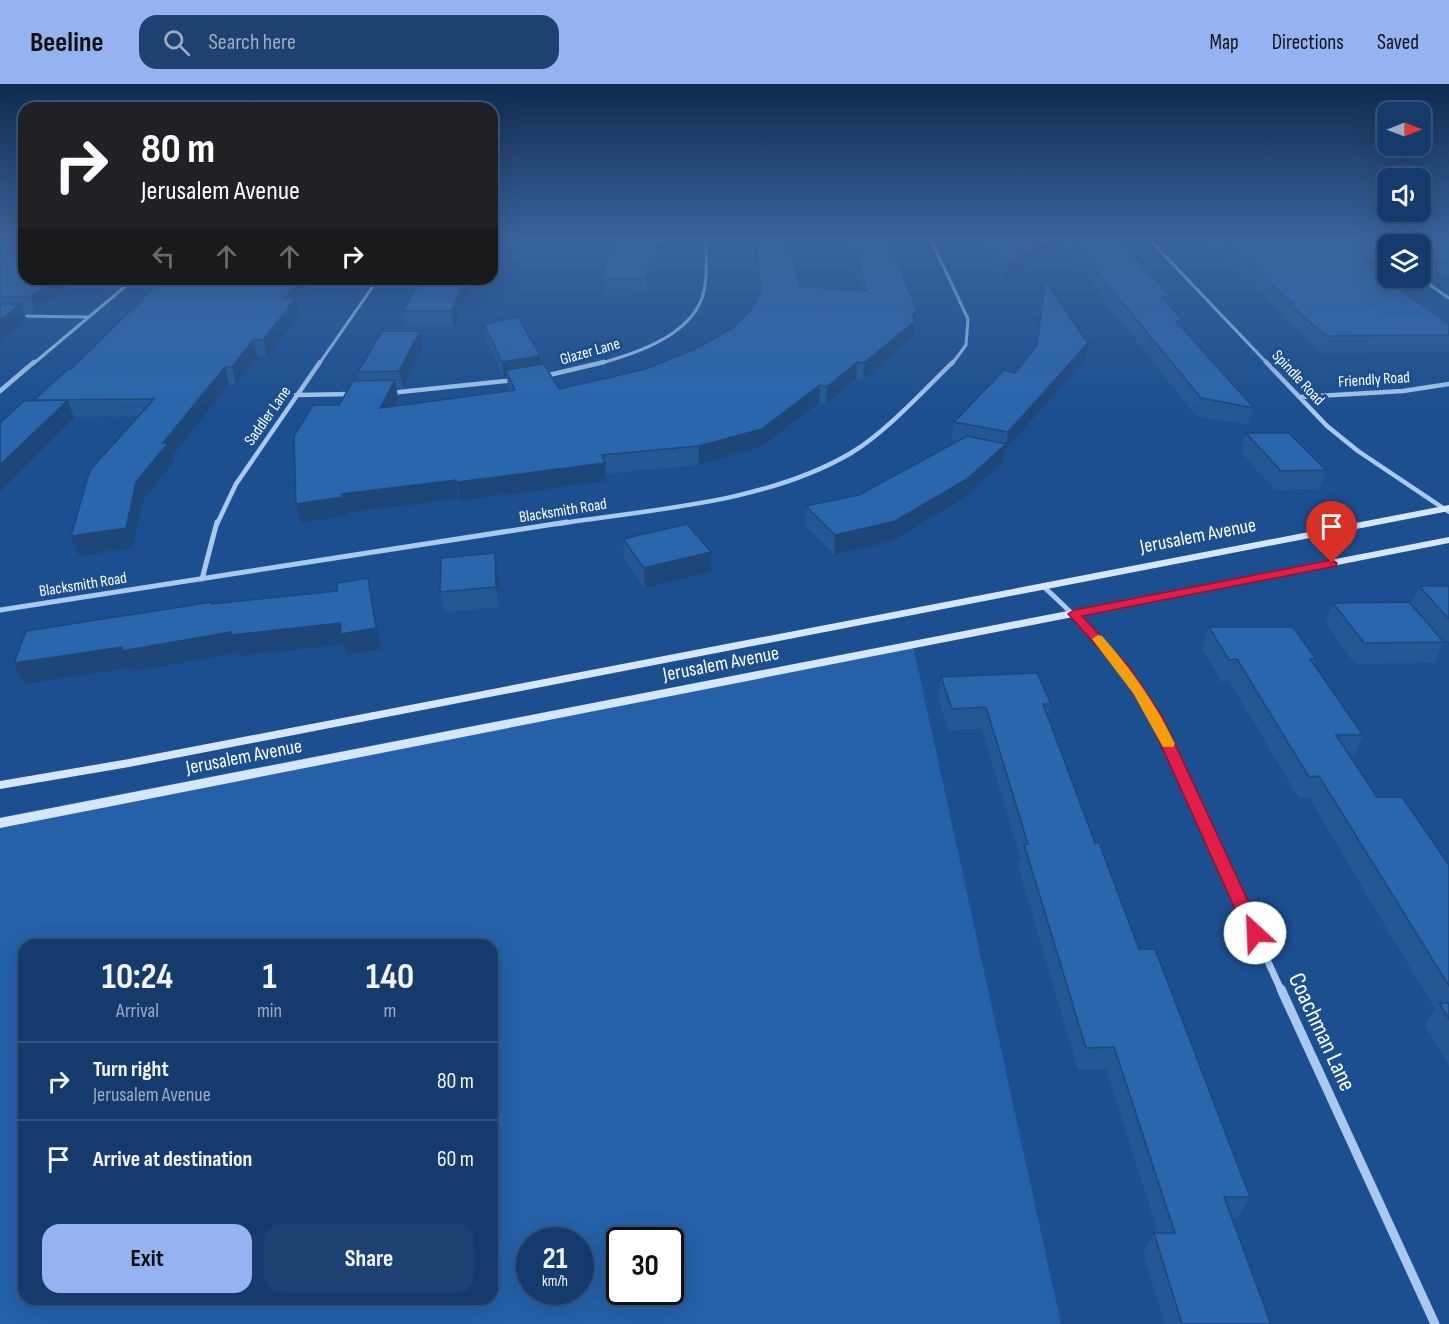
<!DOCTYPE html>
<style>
:root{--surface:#143b6b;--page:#1d4271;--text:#f1f3f6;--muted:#9dadc1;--line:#33557e;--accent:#95b2f1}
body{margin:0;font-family:"Sofia Sans Condensed",sans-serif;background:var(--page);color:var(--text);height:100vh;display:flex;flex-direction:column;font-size:22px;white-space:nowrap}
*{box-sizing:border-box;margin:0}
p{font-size:20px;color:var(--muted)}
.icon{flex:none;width:33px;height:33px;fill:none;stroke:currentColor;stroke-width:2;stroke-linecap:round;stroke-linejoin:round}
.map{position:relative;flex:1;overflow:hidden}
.sheet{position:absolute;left:18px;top:855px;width:480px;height:366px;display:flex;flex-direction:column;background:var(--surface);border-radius:18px;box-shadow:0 6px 24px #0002,0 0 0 2px var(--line)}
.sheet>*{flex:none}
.hud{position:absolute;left:18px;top:18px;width:480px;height:183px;border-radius:18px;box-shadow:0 6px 24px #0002,0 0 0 2px var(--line);background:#202124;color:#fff;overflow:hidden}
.needle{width:39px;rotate:89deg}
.buttons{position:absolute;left:1377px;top:18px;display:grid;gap:12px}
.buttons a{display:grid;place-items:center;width:54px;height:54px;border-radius:12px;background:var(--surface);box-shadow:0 6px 24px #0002,0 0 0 2px var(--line);font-size:30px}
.speed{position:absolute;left:516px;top:1143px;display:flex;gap:12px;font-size:30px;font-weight:700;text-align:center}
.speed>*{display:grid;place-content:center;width:78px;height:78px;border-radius:50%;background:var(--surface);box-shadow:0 6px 24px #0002,0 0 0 2px var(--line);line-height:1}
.speed small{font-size:15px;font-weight:400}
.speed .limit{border:3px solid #111;border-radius:9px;background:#fff;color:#111}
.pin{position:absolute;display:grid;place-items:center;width:51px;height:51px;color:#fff;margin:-62px -26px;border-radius:50% 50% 50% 0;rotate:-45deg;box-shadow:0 0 6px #0007}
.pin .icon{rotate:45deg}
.me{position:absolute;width:66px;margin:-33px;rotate:335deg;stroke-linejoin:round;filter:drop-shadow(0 0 4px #0008)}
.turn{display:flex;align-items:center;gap:21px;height:126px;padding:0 24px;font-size:27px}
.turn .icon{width:78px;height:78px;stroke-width:2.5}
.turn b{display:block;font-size:42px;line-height:51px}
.lanes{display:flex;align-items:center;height:57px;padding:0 24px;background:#0003;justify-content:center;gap:30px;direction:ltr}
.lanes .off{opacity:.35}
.eta{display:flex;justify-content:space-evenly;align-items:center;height:102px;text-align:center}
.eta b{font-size:36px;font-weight:700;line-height:42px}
.primary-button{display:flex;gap:12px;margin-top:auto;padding:12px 24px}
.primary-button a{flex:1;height:69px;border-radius:18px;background:var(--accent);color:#111;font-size:24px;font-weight:700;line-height:69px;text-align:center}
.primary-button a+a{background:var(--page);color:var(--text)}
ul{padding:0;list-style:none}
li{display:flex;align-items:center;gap:18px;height:78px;padding:0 24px;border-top:2px solid var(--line)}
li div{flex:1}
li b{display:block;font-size:22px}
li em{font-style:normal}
header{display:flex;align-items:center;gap:36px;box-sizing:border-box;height:84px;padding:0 30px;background:var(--accent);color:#111}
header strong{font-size:28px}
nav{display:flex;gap:33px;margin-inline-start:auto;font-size:21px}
.search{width:420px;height:54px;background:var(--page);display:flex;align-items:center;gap:15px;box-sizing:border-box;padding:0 21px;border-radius:18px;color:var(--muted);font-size:22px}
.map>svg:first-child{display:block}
.green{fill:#2461a8;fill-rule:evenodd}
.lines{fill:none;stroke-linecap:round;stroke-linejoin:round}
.minor-far4{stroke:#a9c9ee;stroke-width:3}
.minor-far3{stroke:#a9c9ee;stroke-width:4.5}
.minor-far2{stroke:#a9c9ee;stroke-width:5}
.minor-far1{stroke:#a9c9ee;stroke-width:7}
.minor{stroke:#a9c9ee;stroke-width:9}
.secondary{fill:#d6e6fa;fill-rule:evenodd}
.wall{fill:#245895}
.shaded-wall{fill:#1d4779}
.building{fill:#2a66ad;stroke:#1d4779;stroke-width:1.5}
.route{fill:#e11d48;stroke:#92132f;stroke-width:1.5}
.slow{fill:#f59e0b}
.labels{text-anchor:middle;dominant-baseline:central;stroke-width:6;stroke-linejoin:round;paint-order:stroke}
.far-street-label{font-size:16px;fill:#fff;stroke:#1b4f8f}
.street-label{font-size:20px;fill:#fff;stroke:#1b4f8f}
.near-street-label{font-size:24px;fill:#fff;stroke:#1b4f8f}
</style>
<header>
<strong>Beeline</strong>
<div class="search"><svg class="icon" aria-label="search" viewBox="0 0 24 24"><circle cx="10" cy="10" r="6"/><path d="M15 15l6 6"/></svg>Search here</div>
<nav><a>Map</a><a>Directions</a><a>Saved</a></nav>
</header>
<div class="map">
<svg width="1449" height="1240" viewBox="0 0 1449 1240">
<rect width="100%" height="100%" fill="#1b4f8f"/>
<!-- green -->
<path class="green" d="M912 557 1061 1240H0V733ZM24 861H492V1215H24ZM530 1156H580V1208H530ZM620 1156H670V1208H620Z"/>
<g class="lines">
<!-- minor-far4 -->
<path class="minor-far4" d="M930 154 968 235 966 261 952 280
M1148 154 1268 280
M1420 194 1449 214
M17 232 88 233
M33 280 134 195
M319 280 378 195
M598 280C634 270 688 253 702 214 708 195 706 174 706 154"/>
<!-- minor-far3 -->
<path class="minor-far3" d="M1266 278 1327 342 1358 367 1449 428
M545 292 604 278
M0 307 34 278
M390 309 514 296
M296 311 352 310
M1300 313 1403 307 1449 300
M217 440 236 400 320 278
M557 440C653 425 766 419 851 369 886 348 923 307 953 278"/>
<!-- minor-far2 -->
<path class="minor-far2" d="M202 495 217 438
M1043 502C1087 543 1135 589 1161 645
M0 526 567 438"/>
<!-- minor-far1 -->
<path class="minor-far1" d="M1160 643 1281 906"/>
<!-- minor -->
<path class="minor" d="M1281 905 1435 1240"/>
<!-- secondary -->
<path class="secondary" d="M1449 421V427L129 683 0 705V697L129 675Z
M1449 453V459L0 744V734Z"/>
</g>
<!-- wall -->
<path class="wall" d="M0 154 24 195H80L36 229H24L27 236 0 257Z
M611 154H659L656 189H650L648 210 604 211 603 196Z
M753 154H789L799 202 861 207 845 154H887L917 226 913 253 863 296 856 295 826 320 819 319 761 363 699 381 606 390V397L460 417 459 415 347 429V432L301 439 339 321 360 297 358 288 420 247 423 263 403 304H396L398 313 394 322 510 306 508 303 507 294 504 295 486 256 484 240 540 272 541 280 559 305 646 285 695 265 733 244 752 224 760 211Z
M977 154H1116L1171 213 1169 222 1183 237 1182 243 1254 324 1248 341 1196 332 1058 158 1004 198Z
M1199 154H1449V192H1424L1420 191V160H1388V193L1394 198V201L1449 240V268L1321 269 1284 235 1285 232Z
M163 195H316L297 219 300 230 267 272 258 273 236 300H229L172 373 174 377 143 417 133 464 79 472 138 332 74 333V334L0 408V339L35 316 71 285Z
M475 195 454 243H406L403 227Z
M1045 197 1085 276 1005 366 1003 378 964 414 893 457 834 471 805 441 806 422 859 411 957 357 951 356 954 338 1015 289 1036 262Z
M1246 349 1326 386 1319 405 1275 406 1241 368Z
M623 455 711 468V488L645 504 624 475Z
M498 489 500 523 444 528 440 508Z
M1419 502H1449V557H1443L1444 558 1434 579 1355 580 1325 539 1333 519 1411 520Z
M1209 543 1316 575 1314 581 1363 651 1353 673H1350L1377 713 1449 781V982L1425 941 1435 925 1309 714H1299L1229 597H1221L1202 564Z
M941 593 1051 620 1048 634 1095 759 1139 865 1250 1113 1238 1134H1232L1271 1240H1165L1143 1170 1154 1149H1158L1106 985 1078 986 1018 783 1020 774 982 645 949 646 937 614Z"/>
<!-- shaded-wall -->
<path class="shaded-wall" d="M658 154H659V157L656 189V175Z
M1047 154H1059L1058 158 1004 198 1006 183Z
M649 175 650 189 648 210 647 195Z
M1425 176 1420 188V182L1422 178Z
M55 195H80L36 229 30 213Z
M300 195H316L297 219 300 230 267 272 263 256 285 214Z
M466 195H475L454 243 451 227Z
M20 220 27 236 0 257V236Z
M917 226 913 253 863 296 864 279Z
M420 247 423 263 403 304 399 287Z
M253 256 258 273 236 300 232 283Z
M1088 259 1085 276 1005 366 1003 378 964 414 893 457 834 471 835 451 1006 360 1008 348Z
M540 272 542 288 506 286 507 294 504 295 502 278Z
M857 278 856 295 826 320 827 303Z
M225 283 229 300 172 373 174 377 143 417 133 464 79 472 71 452 136 398 163 359Z
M395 296 398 313 384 342 380 324Z
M820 301 819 319 761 363 699 381V362Z
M68 316 74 334 0 408V381Z
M605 379 606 397 460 417 457 398Z
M456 396 459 415 347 429V432L301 439 296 420 342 410Z
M711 468V488L645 504 644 484Z
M495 469 498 489 500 523 496 503Z
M368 494 372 514 381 565 347 571 344 560 238 572 237 569 130 588 129 584 24 600 14 579 231 548 232 551Z"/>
<!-- building -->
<path class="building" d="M0 154H24V195H55L30 213H0Z
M611 154H658L656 175H649L647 195 603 196Z
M755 154H789L799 202 867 207 851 154H887L917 226 912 231 915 237 864 279 857 278 827 303 820 301 762 345 699 362 602 371 605 379 457 398 456 396 342 410 343 413 296 420 294 352 313 321H339L353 297 395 296 380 324 515 306 506 286 544 280 559 305 646 285 695 265 733 244 752 224 761 207Z
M988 154H1047L1006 183Z
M1069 154H1116L1171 213H1162L1183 237H1176L1254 324 1201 314Z
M1219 154H1382L1391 160H1395L1397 156 1394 154H1449V178H1430L1425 176 1420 178V160H1388V178H1366L1394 198H1390L1449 240V251L1326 252 1289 220H1294Z
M163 195H300L285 214H296L263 256H253L232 283H225L163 359H168L136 398 126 444 71 452 90 386 154 315 34 316 68 285H71Z
M421 195H466L451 227H403Z
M1045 197 1088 259 1008 348 954 338 1004 286 1015 289 1037 261Z
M0 220H20L0 236Z
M518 233 540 272 502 278 484 240Z
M382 247H420L399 287 358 288Z
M68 316 0 381V339L24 317Z
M1246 349H1289L1326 386 1281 387Z
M967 352 1006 360 967 395 895 437 835 451 806 422 859 411Z
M687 440 711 468 644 484 623 455Z
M495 469 496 503 440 508 441 474Z
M368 494 376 544 341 550 340 539 231 551V548L122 567V563L14 579 26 547 212 518 211 520 337 507V499Z
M1419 502H1449V535Z
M1409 518 1444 558 1364 559 1333 519Z
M1209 543H1293L1316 575H1310L1363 651H1336L1377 713H1402L1449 781V902L1319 692 1309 693 1237 575 1229 576Z
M1037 589 1051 620H1043L1095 759H1099L1139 865H1155L1250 1113H1224L1271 1240H1182L1154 1149H1175L1114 963 1086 964 1024 760H1028L986 623 952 625 941 593Z
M1439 919H1449V935Z"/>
<!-- sky -->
<linearGradient id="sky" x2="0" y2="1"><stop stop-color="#0f2b4f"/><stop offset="0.47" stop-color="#39639b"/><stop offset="1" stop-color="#39639b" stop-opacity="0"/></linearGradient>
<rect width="1449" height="327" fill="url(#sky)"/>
<!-- route -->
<path class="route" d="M1332 476 1337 479 1336 482 1082 532 1129 583 1162 632 1263 849 1261 854 1255 856 1249 854 1246 849 1148 632 1120 588 1068 530 1074 526Z"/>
<!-- slow -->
<path class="slow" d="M1098 551 1102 552C1132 586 1156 620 1175 660L1173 663H1163L1133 609 1092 555Z"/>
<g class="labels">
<!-- far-street labels -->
<g class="far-street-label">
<text transform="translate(590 268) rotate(-16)">Glazer Lane</text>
<text transform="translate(1298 294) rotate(47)">Spindle Road</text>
<text transform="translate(1374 296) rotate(-4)">Friendly Road</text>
<text transform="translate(268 332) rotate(-55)">Saddler Lane</text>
<text transform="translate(563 427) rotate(-9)">Blacksmith Road</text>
<text transform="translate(83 501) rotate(-9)">Blacksmith Road</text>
</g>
<!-- street labels -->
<g class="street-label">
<text transform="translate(1198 452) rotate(-11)">Jerusalem Avenue</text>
<text transform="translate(721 580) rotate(-11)">Jerusalem Avenue</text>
<text transform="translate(244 673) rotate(-11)">Jerusalem Avenue</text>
</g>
<!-- near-street labels -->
<g class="near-street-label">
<text transform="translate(1322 948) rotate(65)">Coachman Lane</text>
</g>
</g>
</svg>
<div class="buttons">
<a><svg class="needle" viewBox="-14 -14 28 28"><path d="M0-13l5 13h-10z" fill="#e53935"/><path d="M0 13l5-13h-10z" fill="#9dadc1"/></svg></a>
<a><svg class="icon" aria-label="sound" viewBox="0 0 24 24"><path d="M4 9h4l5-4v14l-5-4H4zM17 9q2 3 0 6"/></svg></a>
<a><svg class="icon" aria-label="layers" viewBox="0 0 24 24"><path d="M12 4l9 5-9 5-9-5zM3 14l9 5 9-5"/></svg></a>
</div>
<div class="speed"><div>21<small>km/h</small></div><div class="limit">30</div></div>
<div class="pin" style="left:1332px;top:479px;background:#d93025"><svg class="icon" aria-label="arrive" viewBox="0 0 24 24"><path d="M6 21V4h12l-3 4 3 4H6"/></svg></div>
<svg class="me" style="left:1255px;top:849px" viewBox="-20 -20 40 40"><circle r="19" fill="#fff"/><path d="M0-13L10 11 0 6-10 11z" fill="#e11d48"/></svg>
<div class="hud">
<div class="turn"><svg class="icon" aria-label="right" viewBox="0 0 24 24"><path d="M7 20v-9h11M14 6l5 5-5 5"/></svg><div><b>80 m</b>Jerusalem Avenue</div></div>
<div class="lanes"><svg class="icon off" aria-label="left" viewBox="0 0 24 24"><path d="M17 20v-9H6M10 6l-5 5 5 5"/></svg><svg class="icon off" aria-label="ahead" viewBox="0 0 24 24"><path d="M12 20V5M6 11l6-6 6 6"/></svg><svg class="icon off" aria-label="ahead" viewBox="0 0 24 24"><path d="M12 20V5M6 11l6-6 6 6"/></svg><svg class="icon" aria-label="right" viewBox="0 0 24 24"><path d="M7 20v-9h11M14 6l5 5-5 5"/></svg></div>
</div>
<section class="sheet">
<div class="eta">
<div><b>10:24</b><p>Arrival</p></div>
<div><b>1</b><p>min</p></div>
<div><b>140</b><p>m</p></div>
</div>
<ul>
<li><svg class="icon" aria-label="right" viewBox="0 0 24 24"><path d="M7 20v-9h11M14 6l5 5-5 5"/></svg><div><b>Turn right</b><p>Jerusalem Avenue</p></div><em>80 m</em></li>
<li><svg class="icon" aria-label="arrive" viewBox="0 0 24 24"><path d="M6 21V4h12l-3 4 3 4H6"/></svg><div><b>Arrive at destination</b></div><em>60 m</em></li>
</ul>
<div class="primary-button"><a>Exit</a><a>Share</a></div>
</section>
</div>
